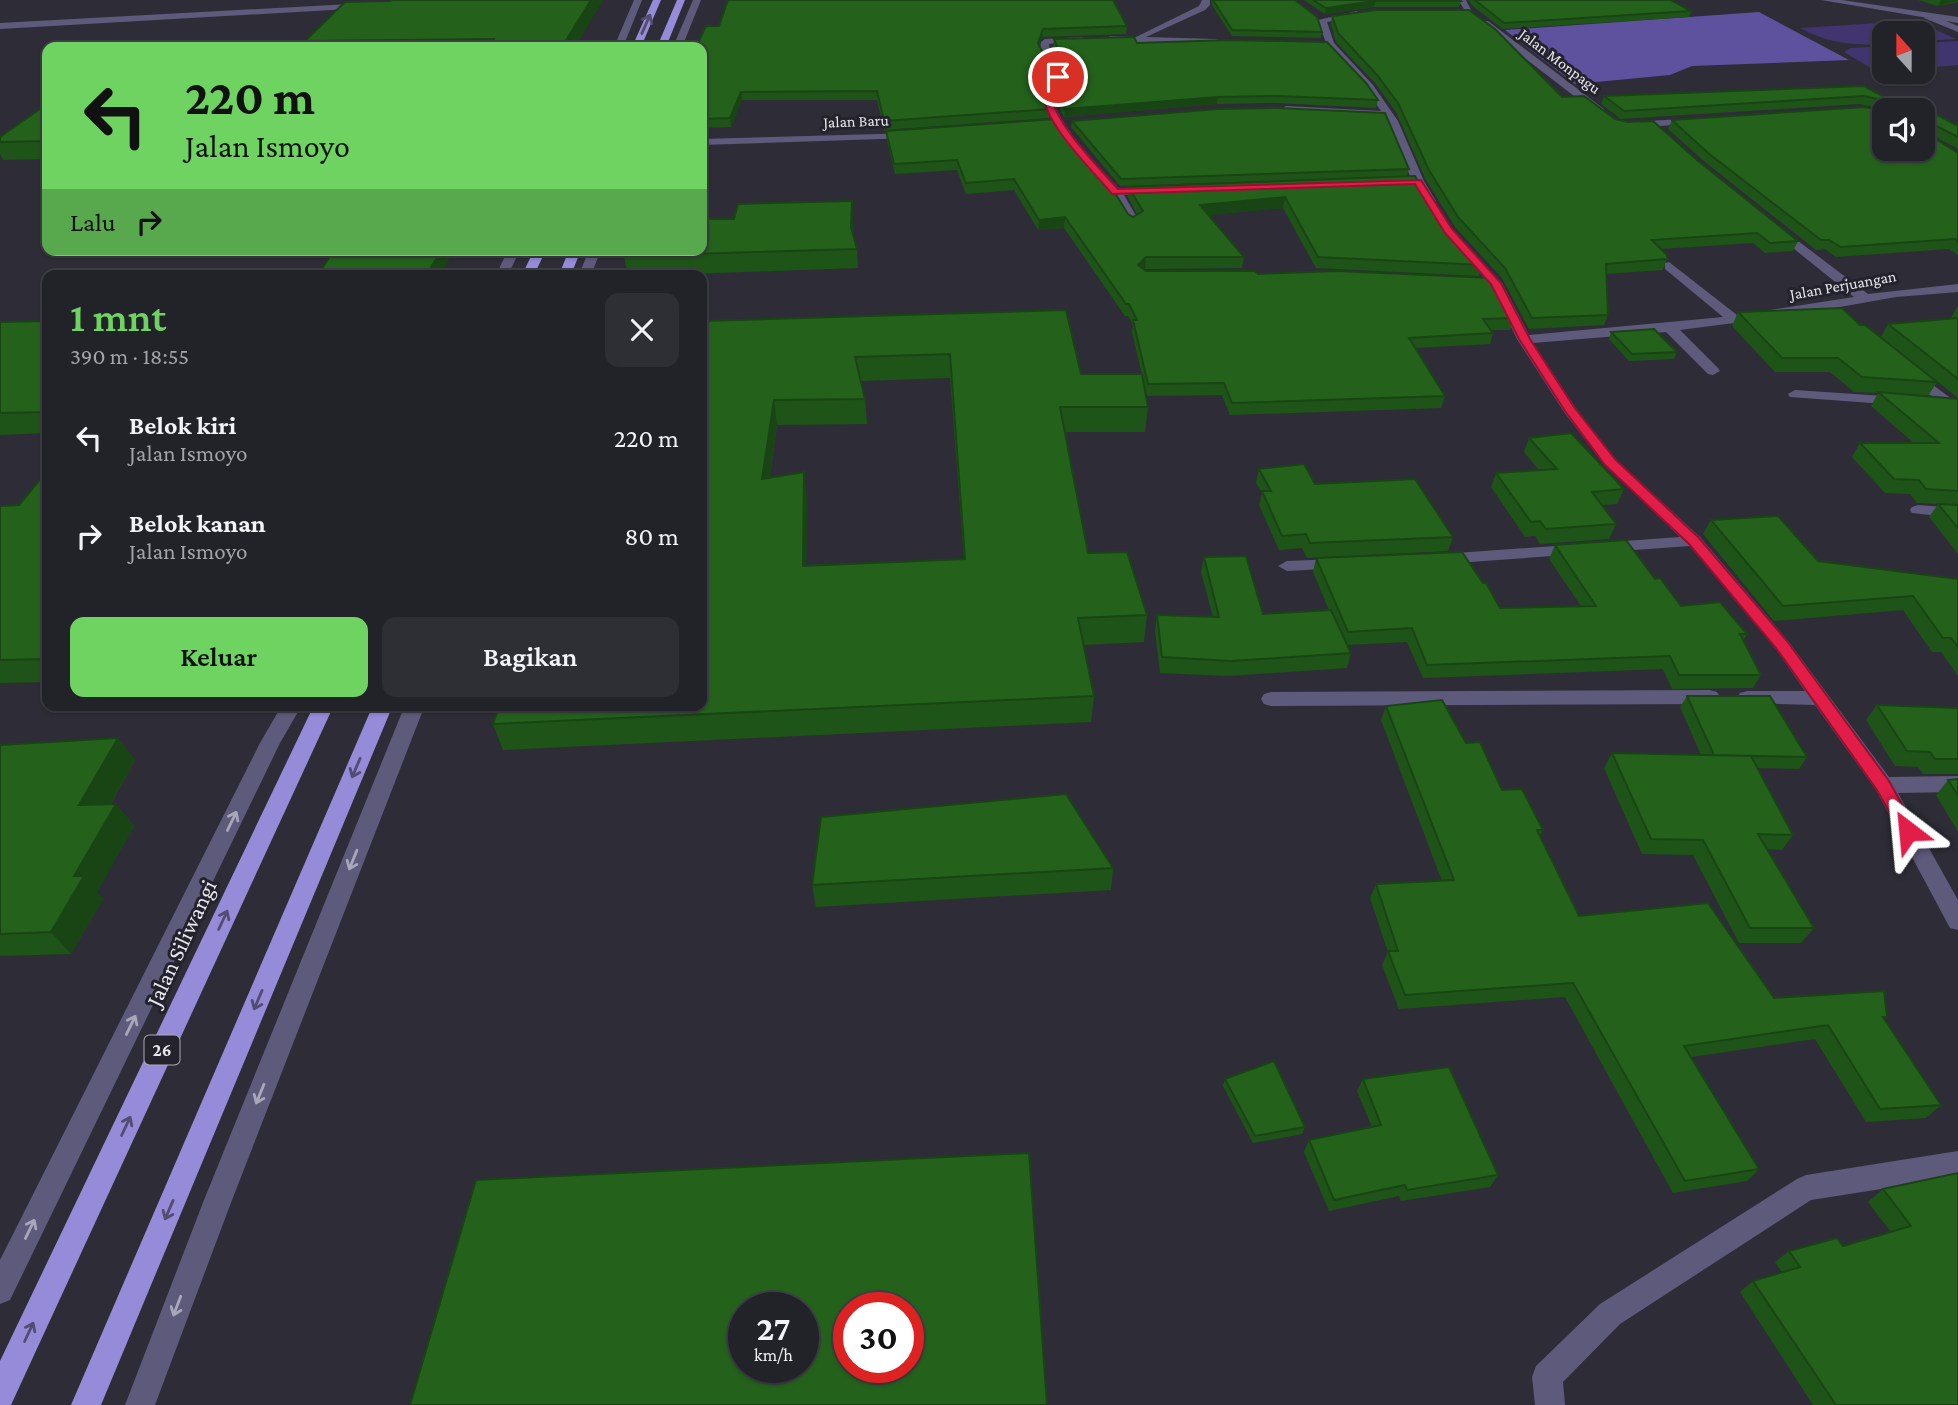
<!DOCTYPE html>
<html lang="id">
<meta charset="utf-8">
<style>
:root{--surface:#222229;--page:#2e2f35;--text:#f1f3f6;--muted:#a2a4a8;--line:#3f3f46;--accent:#6ed361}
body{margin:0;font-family:"Crimson Pro",serif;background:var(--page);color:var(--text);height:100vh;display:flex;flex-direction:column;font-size:26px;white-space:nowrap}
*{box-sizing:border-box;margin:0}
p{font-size:23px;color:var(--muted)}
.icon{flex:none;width:38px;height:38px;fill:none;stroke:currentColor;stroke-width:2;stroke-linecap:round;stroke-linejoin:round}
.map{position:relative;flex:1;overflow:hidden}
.sheet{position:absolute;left:42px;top:270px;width:665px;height:441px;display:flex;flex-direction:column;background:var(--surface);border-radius:14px;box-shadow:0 2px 5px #0004,0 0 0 2px var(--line)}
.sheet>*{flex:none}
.hud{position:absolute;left:42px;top:42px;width:665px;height:214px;border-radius:14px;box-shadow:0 2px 5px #0004,0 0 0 2px var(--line);background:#6ed361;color:#111;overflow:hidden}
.needle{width:46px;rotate:339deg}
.tools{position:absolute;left:1872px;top:21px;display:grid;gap:14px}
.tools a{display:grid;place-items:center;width:63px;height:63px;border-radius:14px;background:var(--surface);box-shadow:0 2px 5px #0004,0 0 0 2px var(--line);font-size:35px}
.speed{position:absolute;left:728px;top:1292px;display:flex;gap:14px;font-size:35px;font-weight:700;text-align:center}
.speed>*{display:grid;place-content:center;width:91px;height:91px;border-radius:50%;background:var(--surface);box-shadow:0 2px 5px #0004,0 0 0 2px var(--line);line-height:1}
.speed small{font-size:18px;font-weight:400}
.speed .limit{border:10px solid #d22;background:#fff;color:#111}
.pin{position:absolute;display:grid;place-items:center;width:60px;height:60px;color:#fff;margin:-30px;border:4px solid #fff;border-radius:50%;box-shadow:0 2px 7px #0007}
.me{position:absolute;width:77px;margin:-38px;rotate:331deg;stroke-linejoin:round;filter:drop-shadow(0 0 5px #0008)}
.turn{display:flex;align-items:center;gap:24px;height:147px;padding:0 28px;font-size:32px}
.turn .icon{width:91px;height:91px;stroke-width:2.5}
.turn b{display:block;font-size:49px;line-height:60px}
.then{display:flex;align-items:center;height:66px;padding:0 28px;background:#0003;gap:14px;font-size:26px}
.round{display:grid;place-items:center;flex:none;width:74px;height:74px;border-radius:14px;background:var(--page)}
.headline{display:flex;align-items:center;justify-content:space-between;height:119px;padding:0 28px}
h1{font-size:42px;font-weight:600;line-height:52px;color:var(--accent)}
.primary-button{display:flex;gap:14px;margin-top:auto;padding:14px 28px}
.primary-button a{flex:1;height:80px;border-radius:14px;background:var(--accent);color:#111;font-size:28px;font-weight:600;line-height:80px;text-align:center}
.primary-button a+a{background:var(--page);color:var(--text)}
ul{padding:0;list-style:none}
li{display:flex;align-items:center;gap:21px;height:98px;padding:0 28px}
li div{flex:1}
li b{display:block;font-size:26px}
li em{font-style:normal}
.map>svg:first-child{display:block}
.green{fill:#40356f}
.forest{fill:#5e519e}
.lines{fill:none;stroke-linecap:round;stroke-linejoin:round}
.minor{fill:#5e5a7c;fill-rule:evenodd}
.tertiary{fill:#5e5a7c;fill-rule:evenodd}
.trunk{fill:#968bd8;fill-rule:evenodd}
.wall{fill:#1f5418;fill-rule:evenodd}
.shaded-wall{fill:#194514}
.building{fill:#24621c;stroke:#194514;stroke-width:2;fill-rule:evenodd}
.oneway{stroke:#524d71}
.oneway2{stroke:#a9a7ba}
.route{fill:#e11d48;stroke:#92132f;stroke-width:2}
.labels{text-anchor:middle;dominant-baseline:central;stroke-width:6;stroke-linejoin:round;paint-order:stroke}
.far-street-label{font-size:16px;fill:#e6e6ec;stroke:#24232d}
.shield{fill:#24232d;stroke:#acacb3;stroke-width:2}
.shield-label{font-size:18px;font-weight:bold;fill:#e6e6ec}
.near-street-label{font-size:23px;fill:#e6e6ec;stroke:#24232d}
</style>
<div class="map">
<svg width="1958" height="1405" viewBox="0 0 1958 1405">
<rect width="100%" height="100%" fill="#2e2d37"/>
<!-- green -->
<path class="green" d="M1910 21 1923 24 1956 39 1923 41V33H1885V44C1854 46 1827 43 1800 28Z
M1958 41V65L1923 68V43Z
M1885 46V70L1876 71 1844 52 1851 48Z"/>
<!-- forest -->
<path class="forest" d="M1759 12 1849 60 1692 66 1670 75 1575 84 1505 30Z"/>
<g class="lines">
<!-- minor -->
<path class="minor" d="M1202 0H1210V5L1205 10 1146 37 1216 39 1219 40V44L1110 42 1106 39 1110 36 1136 37 1199 6Z
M1458 0H1466L1473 14H1444L1447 9H1464Z
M369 3 366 8 0 29V23Z
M1357 11 1360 16 1327 22 1334 43 1373 85 1398 121 1424 181 1436 201 1434 203H1426L1412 181 1383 113 1378 116 1286 112 1281 109 1286 106 1381 111 1366 89 1327 46 1318 20Z
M1927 13 1958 26V32L1924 18Z
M1482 21H1488L1604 109V113H1596L1482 25Z
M1083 37 1084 39 1049 44 1050 50 1063 77C1060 81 1055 86 1054 91 1046 114 1104 172 1119 189L1154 188 1160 191 1154 194 1124 195 1139 221 1137 223H1129L1111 194 1070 145 1049 113 1044 100V91L1053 77 1040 50 1041 42 1045 39Z
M1697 118 1702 121 1701 123 1632 128 1627 125 1632 122Z
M915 133V137L911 138 702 145V139Z
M1777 225 1868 294 1958 284V292L1896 297 1795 315 1680 330 1718 368 1720 371 1713 375 1708 374 1666 332 1533 343 1575 407 1615 459 1700 537 1788 641 1889 777 1958 776V792L1898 793 1958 900V930L1950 928 1876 790 1815 705 1740 703 1737 698 1740 693 1747 691H1805L1776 649 1690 546 1442 564 1433 559 1442 554 1680 537 1605 465 1564 412 1517 339 1490 284 1459 251V245H1467L1502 283 1529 335 1723 317 1665 269V263L1669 262 1737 315 1854 297 1773 232 1771 229Z
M1914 371 1956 402V408H1946L1909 378 1907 375Z
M1795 390 1899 397 1906 401 1899 405 1790 397 1788 394Z
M1918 505 1958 508V518L1912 513 1910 510 1912 507Z
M1338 559 1344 560 1347 564 1344 568 1287 571 1278 566 1287 561Z
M1710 690 1717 692 1720 697 1717 702 1710 704 1271 706 1264 704 1261 699 1264 694 1271 692Z
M1958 1151V1177L1811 1200 1620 1324 1563 1382 1565 1405H1535L1532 1377 1536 1366 1600 1304 1797 1179 1806 1175Z"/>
<!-- tertiary -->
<path class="tertiary" d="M634 0H642L623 47H614Z
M693 0H701L682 47H673Z
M1821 0H1842L1958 17V23Z
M508 250H520L508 275H496Z
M589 250H601L591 275H579Z
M282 705H302L280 743 10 1300 0 1304V1260L260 743Z
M405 705H425L232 1200 155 1405H125L204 1200Z"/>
<!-- trunk -->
<path class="trunk" d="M653 0H661L641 47H632Z
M677 0H685L666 47H657Z
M534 250H546L534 275H522Z
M569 250H581L571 275H559Z
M314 705H334L11 1405H0V1361Z
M373 705H393L101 1405H71Z"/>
</g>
<!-- wall -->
<path class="wall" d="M1212 0H1295L1322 32 1321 38 1232 36 1212 5Z
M1304 0H1460L1461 1 1459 7H1374L1325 14Z
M1468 0H1671L1691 11 1689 17 1503 29 1475 8Z
M1918 0H1958V2L1938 6Z
M345 2 575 47H307L305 41Z
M1332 16 1562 97 1615 119 1697 160 1798 241 1793 251 1765 253 1753 243 1661 249 1667 259 1663 270 1606 274 1608 315 1604 325 1529 329 1502 278 1455 227 1426 180 1396 112 1375 83 1336 42 1331 24Z
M1127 26 1126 34 1042 37 1039 46 1050 77 1044 93 1049 109V118L884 130 877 100H742L731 127 702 128V33Z
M1054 39 1137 43 1378 100 1376 108 1276 103 1217 104 1064 117 1059 107 1058 94V87L1064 73 1053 47Z
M1864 86 1899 105 1915 103 1958 126V149L1926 132V133L1958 153V255L1949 249 1836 257 1825 249 1816 250 1705 162 1668 129 1672 120 1864 107 1885 111V149H1923V110H1887L1860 104 1621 119 1601 104 1604 96Z
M47 109V159L3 160 0 154V137Z
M1072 121 1409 169 1407 176 1120 186 1071 127Z
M886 131 1128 214 1133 217 1137 214 1128 197V187L1415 176 1445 225 1482 265 1479 276 1316 268 1283 208 1208 215 1244 257 1242 268 1144 269 1146 271 1258 274 1514 318 1510 330H1492L1493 333 1490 344 1415 348 1445 396 1441 408 1230 415 1222 395 1147 396 1132 332 1133 325 1128 316H1125L1064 228 1038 230 1014 190 966 194 957 170 895 174 887 141Z
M853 220V234L857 249 858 268 660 275H628L624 256Z
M1957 307H1958V554L1929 517 1938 504 1917 503 1910 494 1885 493 1852 457 1860 443H1914L1871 406 1878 393 1854 392 1830 372H1775L1732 326 1738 312 1860 325 1937 382 1928 396 1958 398 1881 337 1888 324 1951 318Z
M1066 310 1081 374 1148 407 1145 432H1065L1088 553 1147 615 1144 642 1084 645 1094 696 1091 722 503 750 493 724 702 705V321ZM950 378 964 559 806 565 807 497 770 477 777 425 867 424 865 399 861 381Z
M47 321V433L0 435V322Z
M1611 332 1677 352 1674 359 1629 361 1609 339Z
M1529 438 1624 489 1617 504 1602 505 1616 524 1609 539 1540 544 1535 536 1525 537 1491 487 1496 473 1539 470 1524 452Z
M1259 469 1315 484 1453 537 1448 551 1307 558 1302 548 1279 550 1259 505 1262 493 1256 483Z
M47 471V682L0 683V506L19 505Z
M1711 520 1818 561 1958 579V676L1941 652H1932L1903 610 1774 621 1703 534Z
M1555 545 1655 579 1681 606 1747 634 1743 641 1761 675 1753 688 1672 689 1663 669 1423 678 1407 642 1347 645 1351 653 1347 668 1228 676 1160 673 1155 630 1157 615 1213 617 1201 572 1204 557 1263 614 1329 610 1313 572 1316 558 1483 583 1500 608 1581 606 1549 559Z
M1687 696 1807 757 1799 769 1757 768 1793 835 1782 850 1767 849 1814 928 1801 943H1739L1693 855 1642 854 1604 768 1612 753 1701 755 1680 707Z
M1877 705 1958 708V774H1923L1918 767 1895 766 1866 720Z
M1386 706 1466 743 1502 790 1543 830 1540 835 1579 916 1774 998 1887 1017 1884 1019 1941 1105 1926 1118 1866 1122 1815 1039 1691 1057 1759 1169 1747 1181 1673 1193 1565 997 1399 1009 1382 965 1388 952 1370 898 1376 884 1442 881 1381 720Z
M118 738 135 760 111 804H116L134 826 97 892 103 899 71 954 0 956V745Z
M1958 779V832L1936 795 1948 780Z
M1113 868 1111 890 816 907 812 885Z
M1225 1079 1305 1127 1302 1134 1253 1143 1223 1086Z
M1363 1079 1498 1175 1490 1187 1401 1201 1399 1196 1329 1211 1304 1152 1309 1140 1372 1127 1357 1091Z
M1958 1173V1405H1813L1740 1292 1753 1281 1782 1272 1775 1262 1789 1251 1843 1246 1891 1232 1868 1202 1883 1189Z"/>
<!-- shaded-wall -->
<path class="shaded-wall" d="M591 0H603L575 47H562Z
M1941 0H1958L1957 1 1938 6Z
M1375 1 1374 7 1325 14 1326 8Z
M1043 29 1042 37 1038 51V43Z
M1050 68V77L1042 98V89Z
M741 92 742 100 731 127 730 118Z
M1218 97 1217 104 1064 117 1065 109Z
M1285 197 1283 208 1199 216 1200 205Z
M852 201 853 220 852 246 851 227Z
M1065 217 1064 228 1038 230 1039 220Z
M436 250H454L443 270 444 275H426L433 256Z
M1146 257 1145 268 1137 276 1138 265Z
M774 400 777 425 766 504 762 479Z
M804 472 807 497 806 592 803 566Z
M118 738 135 760 97 828 79 805Z
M116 804 134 826 97 892 103 899 71 954 51 932 74 876Z"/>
<!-- building -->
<path class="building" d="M392 0H591L562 47H494V39L305 41 345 2 390 1Z
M728 0H1113L1127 26 1043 29 1038 43 1050 68 1042 89 1049 109 884 121 877 91 741 92 730 118 702 119V47H696L706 26H719Z
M1213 0H1295L1317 17 1322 32 1232 30Z
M1313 0H1460L1461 1H1375L1326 8Z
M1475 0H1671L1691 11 1504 23Z
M1376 10H1469L1495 29 1562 97 1584 96 1615 119 1628 122 1653 121 1697 160 1798 241 1770 243 1757 233 1652 240 1667 255V259L1606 264 1608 315 1532 318 1505 268 1458 217 1429 170 1398 103 1377 75 1338 33 1332 16Z
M1134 37 1137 43 1229 40 1327 42 1366 83 1378 100 1277 96 1218 97 1065 109 1059 99 1058 87 1066 68 1054 39Z
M1864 86 1899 105 1915 103 1958 126V137L1929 122 1925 124 1926 133 1958 153V242L1955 239 1841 247 1829 240H1821L1708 153 1672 120 1864 107 1885 111V149H1923V110H1891L1892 109 1891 102 1864 96 1624 111 1604 96Z
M1277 108 1385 113 1409 169 1121 179 1072 121 1218 109Z
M40 109H47V141L0 142V137Z
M1056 119 1110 185 1128 214 1133 217 1143 211 1128 187 1415 176 1445 225 1482 265 1318 257 1285 197 1200 205 1244 257H1146L1138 265 1146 271H1255L1258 274 1336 271 1493 278 1514 318 1483 319 1493 333 1409 338 1445 396 1232 403 1224 383 1148 384 1133 320H1137L1129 304H1126L1065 217 1039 220 1014 179 966 183 957 160 894 164 886 131Z
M852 201 851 227 857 249 624 256 625 250H702V219H734L738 204Z
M334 250H436L433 256H438L426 275H318Z
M1842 308 1860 325H1865L1937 382 1862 377 1838 358H1782L1738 312Z
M1066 310 1081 374H1142L1148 407H1060L1088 553 1127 552 1147 615 1078 618 1094 696 493 724 500 705H702V321ZM950 354 965 559 803 566 804 472 762 479 774 400 865 399 855 357Z
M1958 318V379L1888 324Z
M47 321V412L0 413V322Z
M1654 329 1677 352 1632 354 1611 332Z
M1878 392 1958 399V491L1926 489 1919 480 1894 479 1860 443H1939Z
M1571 433 1624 489 1592 492 1616 524 1546 529 1540 521 1531 522 1496 473 1557 469 1529 438Z
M1304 464 1315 484 1415 479 1453 537 1310 543 1306 534 1282 536 1262 491H1271L1259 469Z
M47 471V659L0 660V506L19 505Z
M1938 504 1958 505V528Z
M1778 516 1818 561 1958 579V647L1951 638H1943L1913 596 1783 606 1711 520Z
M1626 540 1655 579 1660 578 1681 606 1720 602 1747 634H1740L1761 675H1679L1670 656 1427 665 1412 628 1348 632 1316 558 1462 552 1483 583H1486L1500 608 1596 606 1555 545Z
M1246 556 1263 614 1331 610 1351 653 1231 661 1162 657 1157 615 1219 617 1204 557Z
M1687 696H1770L1807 757 1714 755Z
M1442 700 1466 743 1480 742 1502 790 1522 789 1543 830H1537L1579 916 1708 903 1774 998 1884 991 1887 1017H1883L1941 1105 1880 1109 1828 1025 1684 1046 1759 1169 1685 1181 1573 983 1405 995 1388 951H1398L1376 884 1454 880 1386 706Z
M1877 705 1958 708V759H1935L1930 752 1907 751Z
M118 738 79 805 116 804 74 876H84L51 932 0 934V745Z
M1612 753 1751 756 1793 835 1758 834 1814 928H1750L1703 840 1651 839Z
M1958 779V795L1948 780Z
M1066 794 1113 868 812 885 821 817Z
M1274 1061 1305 1127 1255 1136 1225 1079Z
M1449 1067 1498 1175 1407 1190 1405 1185 1334 1200 1309 1140 1381 1125 1363 1079Z
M1029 1153 1047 1405H410L476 1180ZM744 1307H803V1367H744ZM849 1307H908V1367H849Z
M1958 1173V1405H1836L1753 1281 1800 1267 1789 1251 1837 1238 1843 1246 1911 1226 1883 1189Z"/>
<!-- one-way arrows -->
<defs><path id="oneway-shaft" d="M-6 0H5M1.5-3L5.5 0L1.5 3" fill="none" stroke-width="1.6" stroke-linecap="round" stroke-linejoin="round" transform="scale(1.75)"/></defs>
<g class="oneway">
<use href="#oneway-shaft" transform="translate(646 24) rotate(-66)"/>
<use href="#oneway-shaft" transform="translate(356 768) rotate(113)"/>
<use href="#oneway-shaft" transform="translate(223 920) rotate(-65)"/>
<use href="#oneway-shaft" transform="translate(258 1000) rotate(113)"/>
<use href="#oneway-shaft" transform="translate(126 1126) rotate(-65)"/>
<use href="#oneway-shaft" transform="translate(169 1210) rotate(113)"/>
<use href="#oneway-shaft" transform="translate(29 1332) rotate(-65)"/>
</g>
<g class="oneway2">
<use href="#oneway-shaft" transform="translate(232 821) rotate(-64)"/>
<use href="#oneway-shaft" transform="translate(353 860) rotate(112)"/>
<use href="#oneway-shaft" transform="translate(131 1025) rotate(-64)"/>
<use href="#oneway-shaft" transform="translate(260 1094) rotate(112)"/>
<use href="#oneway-shaft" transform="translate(30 1229) rotate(-64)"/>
<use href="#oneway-shaft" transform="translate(177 1306) rotate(111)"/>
</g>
<!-- route -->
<path class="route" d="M1056 76 1062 77C1060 81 1054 86 1053 91 1045 114 1103 172 1118 189L1421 180 1452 229 1501 283 1530 339 1574 407 1615 459 1699 538 1787 641 1889 781 1917 831 1914 835H1902L1877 790 1776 648 1689 544 1605 465 1565 411 1519 339 1491 284 1445 233 1415 184 1112 194C1095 173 1042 122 1044 94 1045 88 1052 81 1056 76Z"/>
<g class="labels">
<!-- far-street labels -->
<g class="far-street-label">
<text transform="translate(1560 61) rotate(37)">Jalan Monpagu</text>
<text transform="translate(856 121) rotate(-2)">Jalan Baru</text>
<text transform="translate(1843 285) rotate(-10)">Jalan Perjuangan</text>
</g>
<!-- shield labels -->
<rect class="shield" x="144.5" y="1035.5" width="35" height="29" rx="5"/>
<g class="shield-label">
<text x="162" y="1050">26</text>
</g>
<!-- near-street labels -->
<g class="near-street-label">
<text transform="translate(181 943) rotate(-65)">Jalan Siliwangi</text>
</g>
</g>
</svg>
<div class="tools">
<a><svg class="needle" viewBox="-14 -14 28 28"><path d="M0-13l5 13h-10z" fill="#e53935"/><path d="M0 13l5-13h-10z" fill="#a2a4a8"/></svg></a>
<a><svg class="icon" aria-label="sound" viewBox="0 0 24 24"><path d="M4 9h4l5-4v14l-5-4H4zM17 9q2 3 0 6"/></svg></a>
</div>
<div class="speed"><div>27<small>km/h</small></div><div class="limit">30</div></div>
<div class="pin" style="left:1058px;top:77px;background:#d93025"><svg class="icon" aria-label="arrive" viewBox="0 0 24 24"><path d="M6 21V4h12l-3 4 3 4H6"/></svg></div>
<svg class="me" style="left:1908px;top:831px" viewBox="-20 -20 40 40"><path d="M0-17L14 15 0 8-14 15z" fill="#e11d48" stroke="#fff" stroke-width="4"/></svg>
<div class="hud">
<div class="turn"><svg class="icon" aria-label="left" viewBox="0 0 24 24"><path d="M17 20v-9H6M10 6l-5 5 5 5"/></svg><div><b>220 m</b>Jalan Ismoyo</div></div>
<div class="then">Lalu<svg class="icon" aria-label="right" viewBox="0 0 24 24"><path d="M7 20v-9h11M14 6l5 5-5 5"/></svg></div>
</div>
<section class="sheet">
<div class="headline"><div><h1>1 mnt</h1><p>390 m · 18:55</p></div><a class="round"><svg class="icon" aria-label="close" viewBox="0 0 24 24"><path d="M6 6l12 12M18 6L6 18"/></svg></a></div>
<ul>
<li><svg class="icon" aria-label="left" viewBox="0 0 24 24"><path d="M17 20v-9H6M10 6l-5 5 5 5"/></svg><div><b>Belok kiri</b><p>Jalan Ismoyo</p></div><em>220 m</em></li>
<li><svg class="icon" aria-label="right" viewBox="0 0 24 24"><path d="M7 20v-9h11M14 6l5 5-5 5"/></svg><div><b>Belok kanan</b><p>Jalan Ismoyo</p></div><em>80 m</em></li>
</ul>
<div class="primary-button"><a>Keluar</a><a>Bagikan</a></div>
</section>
</div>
